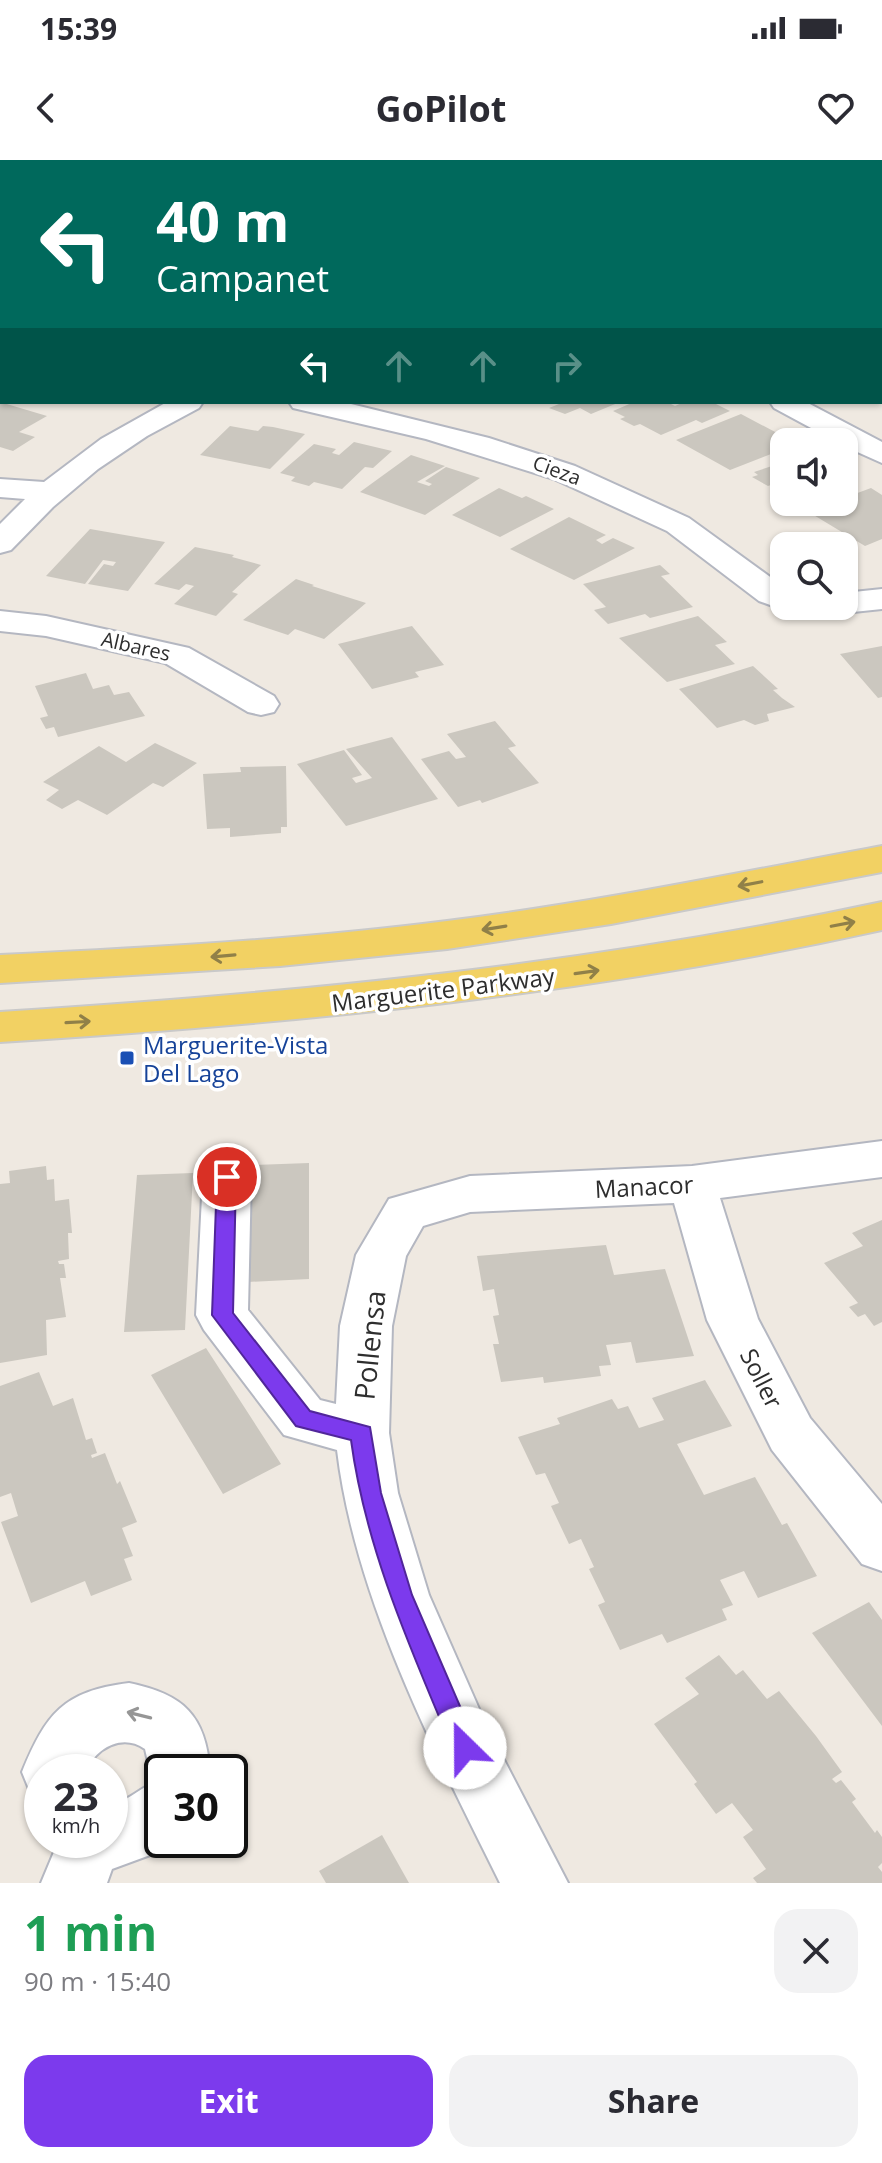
<!DOCTYPE html>
<meta charset="utf-8">
<style>
:root{--surface:#fff;--page:#f2f2f3;--text:#2b2b33;--muted:#7c7c81;--accent:#7c3aed}
body{margin:0;font-family:"Open Sans",sans-serif;background:var(--page);color:var(--text);height:100vh;display:flex;flex-direction:column;font-size:30px;white-space:nowrap}
*{box-sizing:border-box;margin:0}
p{font-size:26px;color:var(--muted)}
.icon{flex:none;width:44px;height:44px;fill:none;stroke:currentColor;stroke-width:2;stroke-linecap:round;stroke-linejoin:round}
.map{position:relative;height:1723px;overflow:hidden}
.side{display:flex;flex-direction:column;background:var(--surface);flex:1}
.side>*{flex:none}
.hud{position:absolute;left:0px;top:0px;width:882px;height:244px;box-shadow:0 2px 6px #0004;background:#00695c;color:#fff;overflow:hidden}
.fabs{position:absolute;left:770px;top:268px;display:grid;gap:16px}
.fabs a{display:grid;place-items:center;width:88px;height:88px;border-radius:16px;background:var(--surface);box-shadow:0 2px 6px #0004;font-size:40px}
.speed{position:absolute;left:24px;top:1594px;display:flex;gap:16px;font-size:40px;font-weight:700;text-align:center}
.speed>*{display:grid;place-content:center;width:104px;height:104px;border-radius:50%;background:var(--surface);box-shadow:0 2px 6px #0004;line-height:1}
.speed small{font-size:20px;font-weight:400}
.speed .limit{border:4px solid #111;border-radius:12px;background:#fff;color:#111}
.pin{position:absolute;display:grid;place-items:center;width:68px;height:68px;color:#fff;margin:-34px;border:4px solid #fff;border-radius:50%;box-shadow:0 2px 8px #0007}
.me{position:absolute;width:88px;margin:-44px;rotate:337deg;stroke-linejoin:round;filter:drop-shadow(0 0 6px #0008)}
.turn{display:flex;align-items:center;gap:28px;height:168px;padding:0 24px;font-size:36px}
.turn .icon{width:104px;height:104px;stroke-width:2.5}
.turn b{display:block;font-size:56px;line-height:68px}
.lanes{display:flex;align-items:center;height:76px;padding:0 24px;background:#0003;justify-content:center;gap:40px;direction:ltr}
.lanes .off{opacity:.35}
.round{display:grid;place-items:center;flex:none;width:84px;height:84px;border-radius:24px;background:var(--page)}
.overview{display:flex;align-items:center;justify-content:space-between;height:136px;padding:0 24px}
h1{font-size:48px;font-weight:700;line-height:60px;color:#1e9e55}
.action{display:flex;gap:16px;margin-top:auto;padding:16px 24px}
.action a{flex:1;height:92px;border-radius:24px;background:var(--accent);color:#fff;font-size:32px;font-weight:700;line-height:92px;text-align:center}
.action a+a{background:var(--page);color:var(--text)}
.status{display:flex;justify-content:space-between;align-items:center;height:56px;padding:0 40px;background:var(--surface);direction:ltr}
.status svg{height:22px;fill:currentColor}
header{display:flex;justify-content:space-between;align-items:center;height:104px;padding:0 24px;background:var(--surface);font-size:36px;font-weight:700}
.map>svg:first-child{display:block}
.building{fill:#cbc7bf}
.lines{fill:none;stroke-linecap:round;stroke-linejoin:round}
.minor-casing{stroke:#b4b7c1;stroke-width:4}
.major-casing{stroke:#c9c9c9;stroke-width:4}
.minor{fill:#fff;fill-rule:evenodd}
.major{fill:#f2d163;fill-rule:evenodd}
.oneway{stroke:#908048}
.oneway2{stroke:#969696}
.route{fill:#7c3aed;stroke:#51269a;stroke-width:2}
.transit-dot{fill:#1a4fb4;stroke:#fff;stroke-width:3}
.labels{text-anchor:middle;dominant-baseline:central;stroke-width:7;stroke-linejoin:round;paint-order:stroke}
.far-street-label{font-size:20px;fill:#2e2e2e;stroke:#fff}
.street-label{font-size:24px;fill:#2e2e2e;stroke:#fff}
.transit-label{font-size:24px;fill:#164399;stroke:#fff;text-anchor:start}
.near-street-label{font-size:28px;fill:#2e2e2e;stroke:#fff}
</style>
<div class="status"><b>15:39</b><svg viewBox="0 0 49 12"><path d="M0 12V9h3v3zM5 12V6h3v6zM10 12V3h3v9zM15 12V0h3v12zM26 1h20v11H26zM47 4h2v5h-2z"/></svg></div>
<header><svg class="icon" aria-label="back" viewBox="0 0 24 24"><path d="M15 5l-7 7 7 7"/></svg>GoPilot<svg class="icon" aria-label="heart" viewBox="0 0 24 24"><path d="M12 20l-8-8c-3-5 5-10 8-4 3-6 11-1 8 4z"/></svg></header>
<div class="map">
<svg width="882" height="1723" viewBox="0 0 882 1723">
<rect width="100%" height="100%" fill="#efe9e1"/>
<!-- building -->
<path class="building" d="M0 242 47 256 19 272 35 277 13 291 0 287Z
M564 242H620L591 254 580 248 565 254 549 248Z
M634 242H667L675 246 684 242H712L730 251 702 263 696 260 661 275 640 264 634 266 620 259 625 257 613 251Z
M741 254 794 282H784V289L730 310 676 280Z
M230 266 258 271 263 266 273 267 305 274 270 309 200 295Z
M354 282 392 291 373 308 365 307 342 329 314 322 309 326 291 321 295 317 280 313 314 284 336 289 332 293 339 295Z
M411 295 445 306 417 322 429 326 432 324 425 321 446 307 480 318 425 355 360 332Z
M784 297V330L774 324 768 326 752 317 758 315 754 312 775 305 770 302Z
M499 328 522 338 526 336 554 349 500 377 452 355Z
M871 328 882 335V379L865 386 807 351 833 342H844V338Z
M569 357 606 375 596 380 602 384 613 378 635 388 574 420 510 389Z
M90 369 165 382 128 431 88 424 104 404 113 406 116 402 103 400 85 424 46 416Z
M195 387 234 395 232 397 261 405 232 432 238 434 216 456 174 444 194 426 186 424 179 430 154 424Z
M660 405 670 414 661 416 693 447 650 458 645 454 608 464 594 450 606 447 583 424Z
M296 419 314 425 312 426 366 443 324 479 295 469 288 475 243 460Z
M698 456 727 482 715 485 735 504 667 522 619 478Z
M412 466 444 505 415 512 419 517 372 529 338 484Z
M882 486V537L878 538 840 494Z
M753 506 778 529 773 530 782 538 795 547 767 554 769 561 755 565 744 560 717 568 679 529Z
M86 513 93 529 109 525 114 535 129 532 145 556 58 577 54 567 46 569 40 558 48 556 35 526Z
M495 561 516 586 508 588 539 623 482 643 480 640 458 647 421 599 449 591 456 599 466 597 447 574Z
M392 577 438 639 346 666 297 604 344 590 362 615 352 618 356 623 372 618 346 589Z
M155 583 197 603 163 627 153 623 107 655 78 640 62 649 46 640 59 630 43 622 99 586 126 602Z
M286 606 287 667H281V673L230 677V668L207 669 203 614 241 612 240 607Z
M309 1003V1119L248 1122 251 1005Z
M46 1006 47 1020 54 1019 55 1041 69 1039 72 1073H68L69 1099 58 1101 59 1104H64L66 1118H60L66 1157 46 1160 47 1195 0 1203V1024L10 1023 9 1011Z
M193 1013 185 1170 124 1172 137 1015Z
M882 1060V1162L874 1166 865 1154 858 1157 849 1147 858 1143 824 1103 863 1086 852 1073Z
M606 1085 614 1115 665 1109 694 1196 636 1203 631 1182 606 1185 611 1205 599 1206 601 1216 544 1223 543 1217 501 1222 493 1184H499L493 1156 499 1155 494 1129 483 1131 477 1096Z
M206 1188 281 1304 223 1334 151 1215Z
M39 1212 53 1246 73 1238 86 1280 92 1278 97 1293 91 1295 92 1298 105 1293 117 1324 120 1321 137 1362 122 1368 133 1396 124 1399 132 1420 91 1436 85 1421 31 1443 1 1362 18 1356 11 1333 0 1337V1226Z
M705 1220 732 1266 677 1284 704 1335 755 1317 782 1365 787 1363 817 1416 758 1438 744 1411 720 1420 733 1445 722 1449 727 1460 667 1483 662 1474 620 1490 598 1445 605 1442 589 1409 594 1407 581 1379 569 1384 551 1346 559 1343 545 1313 536 1315 518 1277 560 1264 557 1258 612 1239 618 1249 628 1246 639 1268 664 1260 652 1238Z
M869 1442 882 1460V1566L812 1473Z
M719 1495 736 1515 743 1510 767 1539 779 1531 816 1576 842 1612 832 1619 836 1623 841 1620 856 1639 852 1642 875 1673 877 1670 882 1677V1703L878 1707 882 1712V1723H757L753 1718 766 1709 743 1677 753 1670 732 1643 716 1654 694 1624 697 1622 654 1564 699 1534 685 1518Z
M382 1675 409 1723H326L319 1711Z"/>
<g class="lines">
<!-- minor casing -->
<g class="minor-casing">
<path id="minor" d="M184 0H212L214 2H185Z
M882 4V18L880 19V5Z
M0 47H2V61H0Z
M0 173H2L0 190Z
M167 242H203L199 248 147 276 98 309 53 347 11 390 0 393V364L25 339 0 337V319L44 322 101 279Z
M289 242 347 243 489 278 575 306 689 358 784 427V446H797L784 450 759 441 667 371 554 319 426 279 293 248Z
M770 242H806L882 282V303L844 286V282H837L774 248Z
M882 429V449L844 453 832 450 829 446H844V433Z
M0 451 46 456 189 488 274 536 279 544 274 552 261 555 248 552 165 503 46 476 0 471Z
M882 981V1017L720 1038 758 1159 810 1258 882 1344V1411L862 1404 772 1290 707 1160 674 1043 470 1052 423 1066 406 1096 392 1166 389 1273 398 1333 429 1435 487 1567 568 1723H500C434 1590 355 1439 337 1290L284 1275 204 1170 196 1155 203 1017 210 1004 227 999 244 1004 251 1017 248 1150 320 1240 336 1244 340 1166 356 1095 389 1039 470 1016 692 1006Z
M129 1523C183 1534 206 1555 210 1612H162V1680H178L161 1691 112 1709 107 1723H41L59 1680H110V1645C127 1642 137 1630 153 1623L145 1589C122 1573 96 1588 85 1612H42V1638L31 1634 22 1612C46 1554 63 1531 129 1523Z"/>
</g>
<!-- major casing -->
<g class="major-casing">
<path id="major" d="M882 686V712L611 764 447 789 280 806 0 823V795C149 788 298 780 447 761 593 743 737 713 882 686Z
M882 742V770C587 835 301 863 0 882V852C299 833 588 805 882 742Z"/>
</g>
<!-- minor -->
<use href="#minor" class="minor"/>
<!-- major -->
<use href="#major" class="major"/>
</g>
<!-- one-way arrows -->
<defs><path id="oneway-shaft" d="M-6 0H5M1.5-3L5.5 0L1.5 3" fill="none" stroke-width="1.6" stroke-linecap="round" stroke-linejoin="round" transform="scale(2)"/></defs>
<g class="oneway">
<use href="#oneway-shaft" transform="translate(750 724) rotate(169)"/>
<use href="#oneway-shaft" transform="translate(843 764) rotate(-11)"/>
<use href="#oneway-shaft" transform="translate(494 768) rotate(171)"/>
<use href="#oneway-shaft" transform="translate(223 796) rotate(175)"/>
<use href="#oneway-shaft" transform="translate(587 812) rotate(-8)"/>
<use href="#oneway-shaft" transform="translate(78 862) rotate(-3)"/>
</g>
<use class="oneway2" href="#oneway-shaft" transform="translate(139 1555) rotate(-166)"/>
<!-- route -->
<path class="route" d="M227 1009 234 1011 236 1017 233 1153 310 1251 370 1267 381 1333 412 1435 478 1588 474 1597 465 1601 456 1597C413 1494 366 1392 351 1280L296 1266 212 1155 217 1017 220 1011Z"/>
<!-- markers -->
<rect class="transit-dot" x="119" y="890" width="16" height="16" rx="4"/>
<g class="labels">
<!-- far-street labels -->
<g class="far-street-label">
<text transform="translate(557 310) rotate(20)">Cieza</text>
<text transform="translate(136 486) rotate(13)">Albares</text>
</g>
<!-- street labels -->
<g class="street-label">
<text transform="translate(443 829) rotate(-7)">Marguerite Parkway</text>
<text transform="translate(644 1026) rotate(-3)">Manacor</text>
<text transform="translate(762 1218) rotate(63)">Soller</text>
</g>
<!-- transit labels -->
<g class="transit-label">
<text x="143" y="884">Marguerite-Vista<tspan x="143" dy="28">Del Lago</tspan></text>
</g>
<!-- near-street labels -->
<g class="near-street-label">
<text transform="translate(369 1185) rotate(-84)">Pollensa</text>
</g>
</g>
</svg>
<div class="fabs">
<a><svg class="icon" aria-label="sound" viewBox="0 0 24 24"><path d="M4 9h4l5-4v14l-5-4H4zM17 9q2 3 0 6"/></svg></a>
<a><svg class="icon" aria-label="search" viewBox="0 0 24 24"><circle cx="10" cy="10" r="6"/><path d="M15 15l6 6"/></svg></a>
</div>
<div class="speed"><div>23<small>km/h</small></div><div class="limit">30</div></div>
<div class="pin" style="left:227px;top:1017px;background:#d93025"><svg class="icon" aria-label="arrive" viewBox="0 0 24 24"><path d="M6 21V4h12l-3 4 3 4H6"/></svg></div>
<svg class="me" style="left:465px;top:1588px" viewBox="-20 -20 40 40"><circle r="19" fill="#fff"/><path d="M0-13L10 11 0 6-10 11z" fill="#7c3aed"/></svg>
<div class="hud">
<div class="turn"><svg class="icon" aria-label="left" viewBox="0 0 24 24"><path d="M17 20v-9H6M10 6l-5 5 5 5"/></svg><div><b>40 m</b>Campanet</div></div>
<div class="lanes"><svg class="icon" aria-label="left" viewBox="0 0 24 24"><path d="M17 20v-9H6M10 6l-5 5 5 5"/></svg><svg class="icon off" aria-label="ahead" viewBox="0 0 24 24"><path d="M12 20V5M6 11l6-6 6 6"/></svg><svg class="icon off" aria-label="ahead" viewBox="0 0 24 24"><path d="M12 20V5M6 11l6-6 6 6"/></svg><svg class="icon off" aria-label="right" viewBox="0 0 24 24"><path d="M7 20v-9h11M14 6l5 5-5 5"/></svg></div>
</div>
</div>
<section class="side">
<div class="overview"><div><h1>1 min</h1><p>90 m · 15:40</p></div><a class="round"><svg class="icon" aria-label="close" viewBox="0 0 24 24"><path d="M6 6l12 12M18 6L6 18"/></svg></a></div>
<div class="action"><a>Exit</a><a>Share</a></div>
</section>
